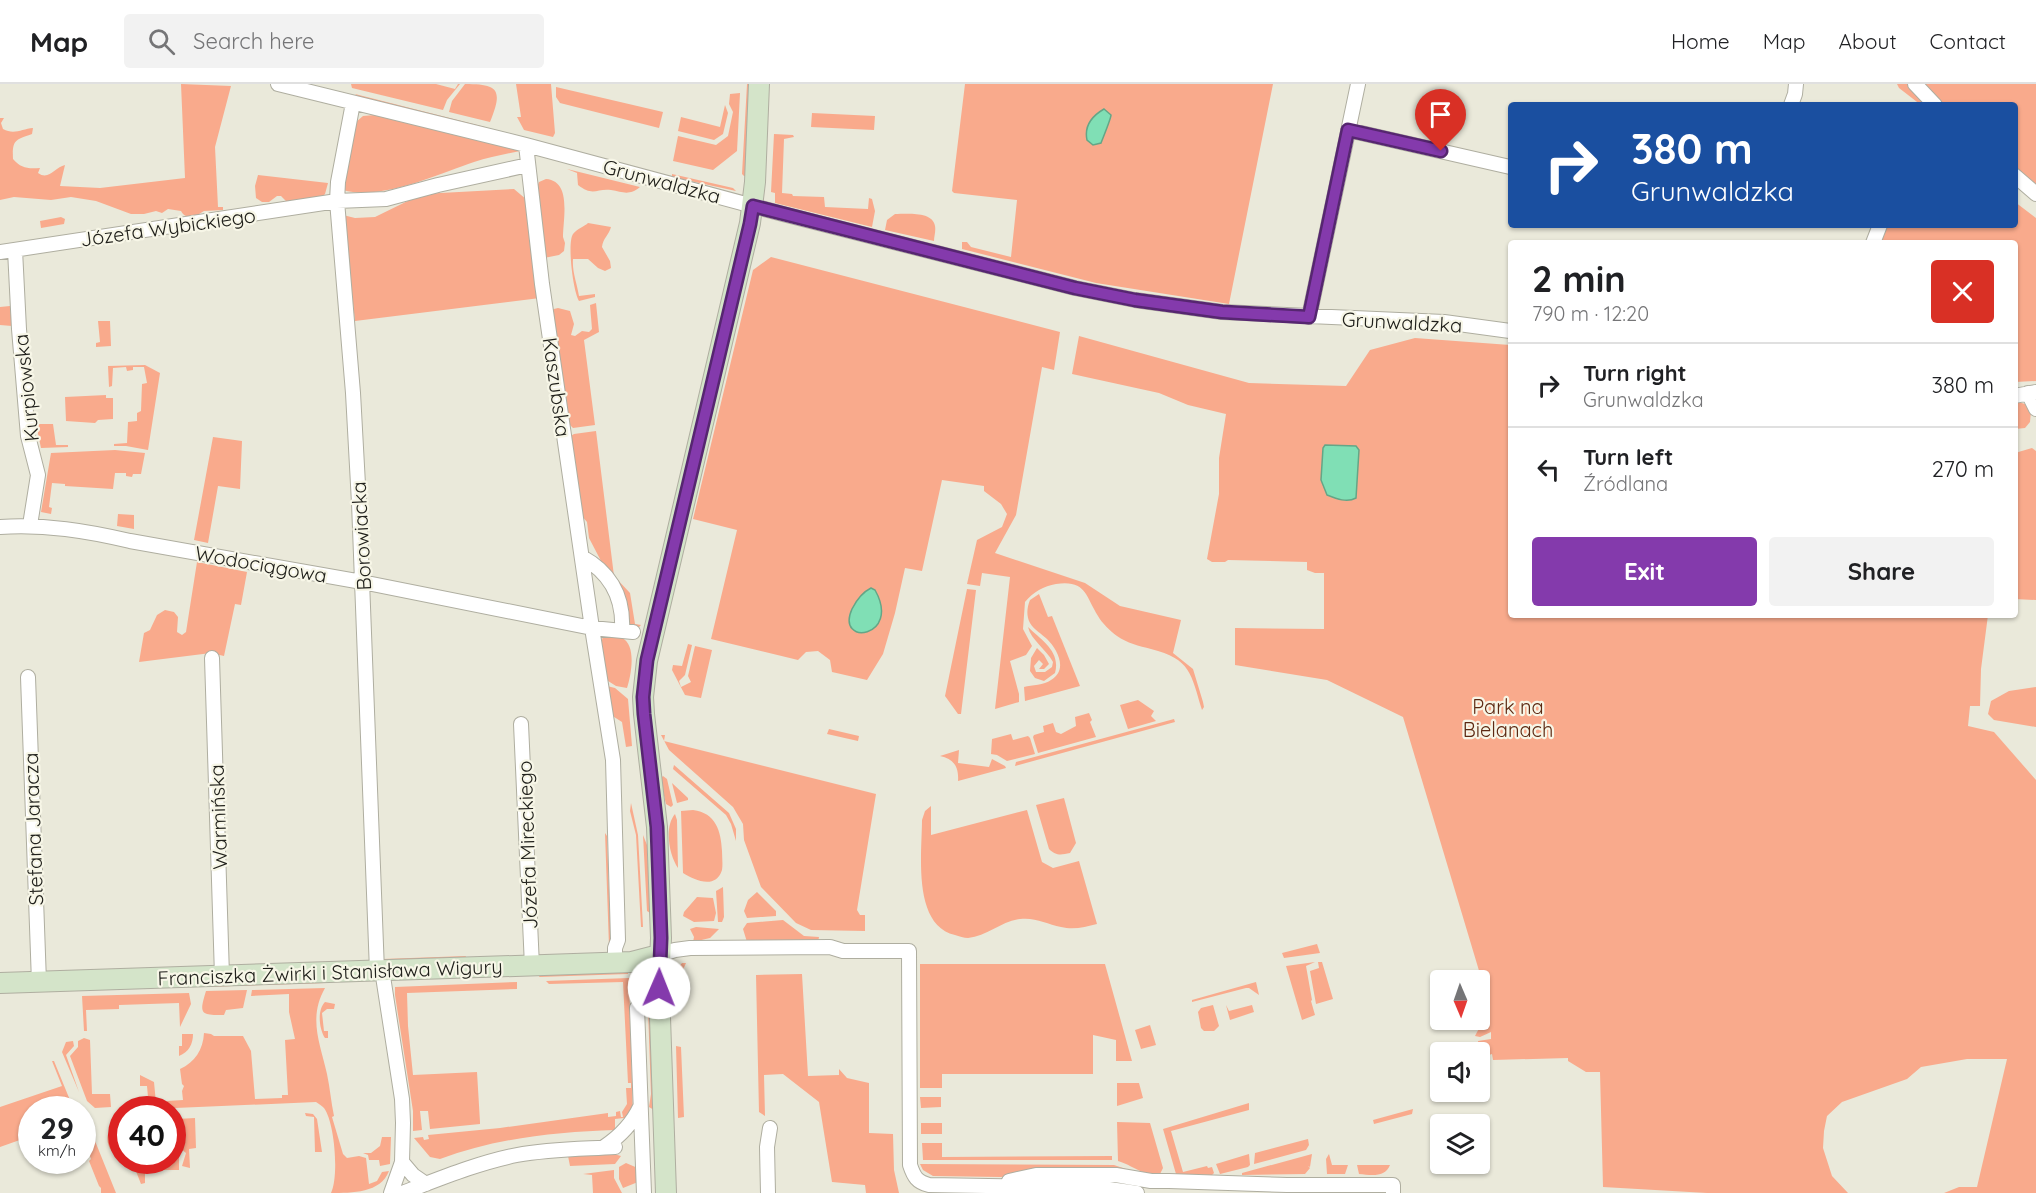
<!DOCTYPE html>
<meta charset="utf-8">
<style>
:root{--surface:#fff;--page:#f2f2f2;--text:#202124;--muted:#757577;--line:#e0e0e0;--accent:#843aac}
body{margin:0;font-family:Quicksand,sans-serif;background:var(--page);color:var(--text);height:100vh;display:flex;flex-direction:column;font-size:22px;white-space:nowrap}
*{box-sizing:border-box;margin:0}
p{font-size:20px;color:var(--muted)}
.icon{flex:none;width:33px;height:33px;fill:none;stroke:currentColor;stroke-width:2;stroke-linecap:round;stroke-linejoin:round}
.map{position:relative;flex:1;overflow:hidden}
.panel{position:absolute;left:1508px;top:156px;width:510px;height:378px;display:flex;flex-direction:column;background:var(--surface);border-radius:6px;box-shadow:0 2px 4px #0004}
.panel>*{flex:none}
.hud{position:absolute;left:1508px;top:18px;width:510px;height:126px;border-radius:6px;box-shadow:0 2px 4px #0004;background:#1a4fa0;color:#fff;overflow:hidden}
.needle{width:39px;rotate:178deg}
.tools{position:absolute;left:1430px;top:886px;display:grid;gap:12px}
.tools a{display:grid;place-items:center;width:60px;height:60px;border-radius:6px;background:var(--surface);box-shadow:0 2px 4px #0004;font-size:30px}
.speed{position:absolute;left:18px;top:1012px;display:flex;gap:12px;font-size:30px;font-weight:700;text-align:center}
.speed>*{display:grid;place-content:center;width:78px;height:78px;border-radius:50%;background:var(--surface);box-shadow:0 2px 4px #0004;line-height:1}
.speed small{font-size:15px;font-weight:400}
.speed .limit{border:9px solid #d22;background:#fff;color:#111}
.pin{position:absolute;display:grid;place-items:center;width:51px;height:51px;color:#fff;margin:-62px -26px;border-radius:50% 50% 50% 0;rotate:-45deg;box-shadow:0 0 6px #0007}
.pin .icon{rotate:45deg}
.me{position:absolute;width:66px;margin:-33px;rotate:1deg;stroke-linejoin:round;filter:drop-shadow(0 0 4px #0008)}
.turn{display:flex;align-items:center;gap:21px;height:126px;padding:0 24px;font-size:27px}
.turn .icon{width:78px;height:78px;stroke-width:2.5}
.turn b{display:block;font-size:42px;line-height:51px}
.round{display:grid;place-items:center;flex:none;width:63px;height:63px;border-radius:6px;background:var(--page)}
.overview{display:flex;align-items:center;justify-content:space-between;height:102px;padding:0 24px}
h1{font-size:36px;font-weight:800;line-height:45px}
.primary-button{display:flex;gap:12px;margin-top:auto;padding:12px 24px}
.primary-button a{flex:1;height:69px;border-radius:6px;background:var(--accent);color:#fff;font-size:24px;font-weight:800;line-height:69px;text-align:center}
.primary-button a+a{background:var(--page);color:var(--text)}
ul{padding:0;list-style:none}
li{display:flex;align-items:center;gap:18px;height:84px;padding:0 24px;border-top:2px solid var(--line)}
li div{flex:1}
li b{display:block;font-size:22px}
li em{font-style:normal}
header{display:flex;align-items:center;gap:36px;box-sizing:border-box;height:84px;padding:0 30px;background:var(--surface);border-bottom:2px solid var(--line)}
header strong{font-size:28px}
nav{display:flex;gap:33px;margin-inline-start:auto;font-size:21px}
.search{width:420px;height:54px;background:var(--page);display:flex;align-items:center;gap:15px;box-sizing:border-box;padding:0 21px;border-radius:6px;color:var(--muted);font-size:22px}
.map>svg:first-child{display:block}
.green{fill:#f9aa8c}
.water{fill:#80dfb5;stroke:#64a687;stroke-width:1.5}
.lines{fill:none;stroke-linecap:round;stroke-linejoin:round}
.street-casing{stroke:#afaea0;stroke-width:16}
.secondary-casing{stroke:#afaea0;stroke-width:22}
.street{stroke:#fff;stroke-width:14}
.secondary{stroke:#d4e4c9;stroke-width:20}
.route-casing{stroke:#562670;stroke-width:15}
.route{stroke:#843aac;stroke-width:10}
.labels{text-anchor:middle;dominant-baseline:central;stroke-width:4.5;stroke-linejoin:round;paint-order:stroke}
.street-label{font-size:20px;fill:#21211c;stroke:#f7f6e7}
.park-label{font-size:20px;fill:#5d2912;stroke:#f7f6e7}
</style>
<header>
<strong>Map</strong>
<div class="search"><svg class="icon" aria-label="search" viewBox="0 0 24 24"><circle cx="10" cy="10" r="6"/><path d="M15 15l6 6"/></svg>Search here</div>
<nav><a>Home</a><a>Map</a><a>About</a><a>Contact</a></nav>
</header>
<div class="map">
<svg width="2036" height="1109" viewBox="0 0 2036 1109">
<rect width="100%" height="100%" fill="#eae9da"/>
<!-- green -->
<path class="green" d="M181 0 231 2 215 63 218 123H223V126L204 127 199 130 201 132C193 133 185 135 181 127L168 125 162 129 156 127 144 130H131L96 117 71 113 51 116 14 113 0 116V34H4L1 39 3 45C14 51 22 45 33 44L32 50C16 56 12 55 13 75 21 84 27 85 40 84L38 89C49 97 55 83 65 81L60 102 100 104 185 94Z
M351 0H436L455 5 458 0H460L447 16 443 26 352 4Z
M465 0C499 0 503 6 490 38L449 28 452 17Z
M516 0H551L555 49 553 53 524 46 517 33H521Z
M747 0H752L747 92H744L742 90Z
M965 0H1273L1229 220 1096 199 962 165V158H967L971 163 1011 173 1017 116 954 109 952 107Z
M1897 0H2036V111L2015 95 2014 21H1921L1899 4Z
M556 3 663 28 659 44 560 19 556 13Z
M740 9 737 67 713 86 673 77 678 52 716 61 728 52 733 28 729 20 730 10Z
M355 10 485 43 483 45 360 14Z
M725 21 728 29 723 50 714 56 678 47 681 33 720 43Z
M812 29 875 32 874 46 811 43Z
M375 31 520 67C505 70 489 73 474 78 438 90 382 117 343 106L356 38 363 32Z
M774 50 793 51 794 53 784 55 782 109 792 110 793 112 824 113 825 123 868 125 869 114 872 115 875 127 872 143 775 119V109L771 108Z
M567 85 640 103C629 112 623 108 611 106 597 104 593 113 578 101L577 89Z
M672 90 733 104 736 107 672 93Z
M258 91 328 99 325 110 322 113 288 119 281 112H277L269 118H262L256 114 255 102Z
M546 95C572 97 563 135 563 153L565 159 564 167 559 171 544 174 536 106 539 98Z
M514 105 527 116 540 214 355 237 343 131 355 134 375 133 422 110Z
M2015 118 2036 134V297L2015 298 2014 159H1872L1880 141H2014Z
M895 130C906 130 933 127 935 142 936 147 934 153 934 157L885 146 887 136Z
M61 133 65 135 64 140 41 144 40 137Z
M588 139 611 143C609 151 603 154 602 163L610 177 611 184 605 187 598 184 588 175H573C572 188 577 199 579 212L595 210V213L579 217C573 207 567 159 573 150 577 145 585 142 588 139Z
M771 173 1060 248 1054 286 1042 283 1016 431 995 469 1085 499 1120 522 1181 536 1173 569 1193 585 1203 618 1204 623 1202 626C1191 590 1191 575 1151 565 1139 562 1127 559 1117 552 1110 547 1102 539 1098 532 1085 511 1086 496 1056 500 1044 502 1033 508 1025 518L1023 545 1032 562 1026 571 1010 577 1019 610V618L995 625 1010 493 982 489 980 502 967 500 977 456 1002 443 1007 430 1001 420 984 407V402L942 396 922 487 905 484 895 529 883 570 867 596 832 588 830 576 818 567 806 568 798 576 711 555 737 446 693 435 753 186Z
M596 219 599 248 584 256 595 341 573 344 569 340 550 226 558 224 570 227 574 240 571 251 575 252 582 247 589 248 592 245 590 221Z
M10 222 12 242 0 241V223Z
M98 237H110L111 262 96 263V259L100 258Z
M1079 252 1249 299 1346 302 1370 266 1415 254 1510 261V531H1988L1981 585 1980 622H1970L1968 642 1994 648 2036 696V1109H1944L1959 1103H1977L2007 975H1967L1921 983 1907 995 1842 1018 1827 1032 1824 1047 1823 1064 1832 1092 1848 1109H1707L1603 1103 1600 988H1586L1568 977V974L1493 976 1492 970 1489 971 1479 965 1478 957 1491 955V948L1480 953 1475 952C1478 946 1483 939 1485 932 1487 925 1484 918 1486 910L1403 633 1327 596 1235 581V544L1324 545V489H1315L1307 486V478L1228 476 1225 478H1212L1207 475 1219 410V374L1226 330 1188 321 1159 309 1072 290Z
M145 281 160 289 148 366 126 362H114V360L127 359 128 338 137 337V329L141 327 142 300 147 299 144 283H133V286L127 287 126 283 113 284 112 302 109 303 108 282Z
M106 311V314H113V335L98 336 95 339 66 337 65 313Z
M2015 317 2025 320 2031 327 2030 338 2025 344 2015 345Z
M36 340H53L56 361H68V363L41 364Z
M596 347 614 492 630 509 635 540 641 541 638 544 627 543 600 475 589 454 587 438 581 431 569 353 574 350Z
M213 353 242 357 240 405 218 402 208 459 194 456Z
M2032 364 2036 367V516L2014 515 2015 369Z
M115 366 145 369 141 390H133L132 393 126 392V389H115L113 405 65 402V400L52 399 49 423 52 424 51 430 41 428 51 369Z
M118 430 134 431V445L117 442Z
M197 478 247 488 241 521 235 520 224 572 211 569 139 578 144 549 150 546 157 531 165 526 174 528 178 533 177 548 182 551 186 548Z
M967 505 976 506 961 630H958L945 612Z
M1039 510 1048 533 1052 532 1080 602 1025 617 1024 603C1032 601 1044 601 1051 596 1068 586 1058 566 1047 555 1042 550 1034 546 1030 539 1026 532 1027 523 1030 516Z
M1028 543C1041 556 1061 567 1055 589L1044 597 1035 594 1030 587 1031 574 1037 564 1044 571 1049 580 1044 585H1039L1043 580 1039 576 1034 582 1036 588H1045L1052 583 1053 578C1046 565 1031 556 1028 543Z
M603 552C609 552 617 551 622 554 637 561 631 592 627 604L616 602 605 595 600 564Z
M688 560 692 561 685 591 679 597 681 603 691 598 688 592 695 562 712 566 701 614 685 611 672 586 673 581 682 582Z
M607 602 615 604 628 615 632 662 626 663 622 638 611 631Z
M2036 603V643L1994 636 1988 630 1991 617 2009 607Z
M1138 616 1154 627 1151 632 1156 637 1128 645 1120 621Z
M1089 629 1092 636 1090 638 1096 653 1038 669 1033 653 1034 651 1044 648 1043 642 1053 639 1056 648 1061 650 1076 642 1075 633Z
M1174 635 1175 638 1015 682 1016 678Z
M829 645 859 652 858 657 827 650Z
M1011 650 1013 656 1028 652 1030 654 1035 670 1007 677 997 671 991 670 992 655Z
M661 651H665L664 657 876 710 857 826 860 831H865V847L811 846 796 839 761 803 744 756 743 740 733 723 669 666Z
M959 666 958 679 989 683 992 675 1005 682 1006 684 958 697C959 683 954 675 940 672Z
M674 681 729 729 736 745V757L731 740 726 731 673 685Z
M663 692 667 695 673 721 671 723 666 720 660 695Z
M672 699 688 714V716L677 719Z
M1064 714 1076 759 1070 769C1061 771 1056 772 1049 765L1036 721Z
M631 719 638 751 643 843H641L636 751 630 727Z
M931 722V751L1027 726 1042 778 1053 784 1079 777 1097 840C1085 843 1074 846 1061 843 1047 840 1035 833 1020 835 1002 837 987 852 968 854 964 854 959 852 955 851 912 841 922 769 922 736L925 727Z
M693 726C716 729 721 747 722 767 722 773 723 780 722 786 716 806 694 796 683 789L681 727Z
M675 730 677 736 678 784C669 771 664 743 675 730Z
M605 749 607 752 611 862H609Z
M643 751 647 761 650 829 647 827Z
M723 803 724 833 722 838H718L716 807Z
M757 808 776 827V832L747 834 744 827 748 816Z
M697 813 713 814 716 829 714 837 694 838 683 832 684 828Z
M783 836 804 852 819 853 818 858H747L743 845 747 839Z
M696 843 719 845 710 854 693 858 694 853 690 845Z
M1317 860 1320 869 1284 874 1282 869Z
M466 872 465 875 387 877 383 875Z
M1315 878 1306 882 1312 916 1311 917 1315 931 1302 936 1286 882Z
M1318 878H1322L1333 915 1316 920 1310 887 1319 884Z
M682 879H686L682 888 683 901 680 904V914H675L673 890Z
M920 880H1105L1132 977H1116V956L1093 951V990H942V1004H920Z
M628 887V890L539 893 541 889Z
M802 890 808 992 839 991V985L847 994 869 999V1049L893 1050 894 1086 899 1109H866L865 1101 832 1098 819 1018 783 990 764 991 765 1032 759 1028 756 891Z
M629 894 633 1033 615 1035V1046C556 1048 496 1054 440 1075L430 1073 414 1054 423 1053 424 1056 429 1055 428 1051 500 1044 608 1029V1033L616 1032V1028L620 1027 621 1033H623L622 1028 627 1020 626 1004H631V999H628L623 898 549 900 546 897Z
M324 896 325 899 205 903 207 900Z
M517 898V905L407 909 408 942 413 991 477 988 480 1038V1040L430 1045 428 1027H420L422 1046 413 1047V1027L395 911V903Z
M1256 898 1259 911 1249 904H1246L1192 918V916Z
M325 904C308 934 320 959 327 990 330 1004 331 1018 334 1032L332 1033 343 1070 347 1074 359 1072 366 1074 369 1100 377 1097 382 1088 389 1087C381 1109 352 1109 331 1109 339 1093 335 1039 324 1024 322 1022 319 1020 316 1018L175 1024 168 1020 167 1017 183 1016 182 1007 184 1002 182 1000 180 985C195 978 203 966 204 949L211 950 214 952H243L251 967 255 1015 282 1014V1011H288L285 956 295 955 289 928V910L251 912 252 906Z
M247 906 243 924 226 926 224 931C200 931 199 930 206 907Z
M189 909 191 920 180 943 179 919 119 921V925L86 926 87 947H84L82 912Z
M325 918 335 920 334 925H327L322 929 324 947H328V954H325C319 945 317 926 325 918Z
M1213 921 1219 942 1214 947H1204L1201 944 1198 928 1201 924Z
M1226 921 1229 927 1252 921 1254 928 1230 936Z
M648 925H652L654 1026 649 1023 651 1010Z
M1150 941 1156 961 1141 965 1135 946Z
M182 950H193C193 960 189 968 179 972V962H182Z
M84 954 90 956 92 1010H110L111 1023 95 1024 87 1017 70 972 78 963V957Z
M73 957 74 962 66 971 79 1008 62 968 66 958Z
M676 962 681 963 684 1033 678 1034Z
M52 977H54L74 1026H32L31 1052 0 1063V1023L62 1002Z
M140 991 154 998 156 1019 152 1026H151L150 1014 148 1013 147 1002H140Z
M1117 999H1139L1143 1014 1117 1022Z
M920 1013H941V1023L921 1024Z
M1249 1019V1026L1171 1047 1183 1088 1207 1082 1208 1084 1212 1083 1214 1089 1212 1091 1176 1090 1163 1045Z
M1413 1025 1412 1030 1374 1040 1373 1036Z
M305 1029 313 1030 317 1035 322 1068H315L314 1033 306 1032Z
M195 1034 196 1064 189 1065 190 1084 182 1082 186 1069C176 1062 178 1047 177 1035Z
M83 1037 91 1047 116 1109H101V1104L99 1102 89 1077 91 1075 83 1053Z
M1117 1038 1150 1039 1163 1084 1160 1090C1139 1091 1135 1082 1118 1077Z
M921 1039H942V1050H921Z
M114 1043 121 1045V1066L120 1061 110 1065C106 1056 106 1049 114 1043Z
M382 1053H391L390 1080 380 1082 379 1076H369L368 1071 363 1069H371L380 1062Z
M1308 1055 1309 1061 1306 1066 1254 1080 1255 1069Z
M173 1059V1062H179V1086H145V1099L141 1100 132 1077H172Z
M922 1059H942V1073L1112 1072V1076H923Z
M614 1070 621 1072 615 1080 570 1082 568 1072Z
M1249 1070 1250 1081 1248 1083 1220 1090 1216 1080Z
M1312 1070 1310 1083 1308 1082 1310 1084 1305 1090 1242 1091V1089Z
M1329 1070 1332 1081H1348L1345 1090H1327L1326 1075Z
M626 1079 640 1085 638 1098 623 1104 619 1095V1083Z
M920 1080 1114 1081 1129 1086 1133 1090 1000 1093 933 1092 923 1086Z
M1357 1081H1390C1385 1094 1371 1091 1359 1090Z
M614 1086V1094L622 1109H593L592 1091 583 1090Z"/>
<!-- water -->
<path class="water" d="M1104 25 1111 31C1111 33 1103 54 1101 59L1093 61 1087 56C1084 42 1092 32 1104 25Z
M1325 361 1356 362 1359 366 1356 414C1347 419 1337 415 1327 411L1321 396 1323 364Z
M871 504 875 506C902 554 835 563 852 525 856 517 863 508 871 504Z"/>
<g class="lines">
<!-- street casing -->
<g class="street-casing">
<path id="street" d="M278 0 526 61 783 130 1075 204 1135 216 1222 228 1444 238 1510 247
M1915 0 1935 21
M353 19 338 98 337 117 353 309 359 419 377 887
M1791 21 1795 10 1796 0
M1348 46 1510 83
M2014 91 2036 110
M1873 159 1880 141
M15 166 19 245 28 352 38 391 30 441
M0 168 337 117 386 115 438 101 528 81
M1309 233 1358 0
M2028 309 2036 325
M2014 312 2036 308
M0 443C45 440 87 447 130 457L362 498 592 544 542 200 526 61
M582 473C611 489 624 514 622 547
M212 574 222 892
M28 593 39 898
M521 640 532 882
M659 871 675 866 690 864 830 863 843 867H909L910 1081C914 1093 917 1098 929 1101L1102 1104 1137 1109
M615 879V864L618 856 613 676 592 544 633 548
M382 886 402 1015 403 1039 402 1078 391 1109
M604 1063C619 1053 632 1040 640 1023
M402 1078 413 1091 426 1100
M1009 1097 1036 1091H1116L1151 1097H1169L1287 1101H1393V1109
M402 1109C439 1095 477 1079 517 1071 549 1065 582 1065 615 1063
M644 1109 637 924 659 916
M768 1109 767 1063 770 1044"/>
</g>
<!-- secondary casing -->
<g class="secondary-casing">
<path id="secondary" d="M0 899 603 879 632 878 659 871
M666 1109 659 904 661 854 657 743 644 630 643 613 647 577 750 139 755 98 759 0"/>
</g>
<!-- street -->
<use href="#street" class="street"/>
<!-- secondary -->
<use href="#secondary" class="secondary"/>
</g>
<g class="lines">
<!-- route casing -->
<g class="route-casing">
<path id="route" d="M659 904 661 854 657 743 644 630 643 613 647 576 750 140 753 122 1075 204 1135 216 1222 228 1309 233 1348 46 1441 67"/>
</g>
<!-- route -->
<use href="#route" class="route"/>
</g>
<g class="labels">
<!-- street labels -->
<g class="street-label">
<text transform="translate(662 97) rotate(15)">Grunwaldzka</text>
<text transform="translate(168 143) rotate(-8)">Józefa Wybickiego</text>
<text transform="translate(1402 238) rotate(3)">Grunwaldzka</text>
<text transform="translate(557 303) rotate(82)">Kaszubska</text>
<text transform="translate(26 304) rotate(-96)">Kurpiowska</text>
<text transform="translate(361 452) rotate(-93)">Borowiacka</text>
<text transform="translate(261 480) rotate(10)">Wodociągowa</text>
<text transform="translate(218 733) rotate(-92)">Warmińska</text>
<text transform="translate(33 745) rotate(-92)">Stefana Jaracza</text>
<text transform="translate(527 761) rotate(-92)">Józefa Mireckiego</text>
<text transform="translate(330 888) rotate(-2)">Franciszka Żwirki i Stanisława Wigury</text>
</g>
<!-- park labels -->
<g class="park-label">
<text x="1508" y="622">Park na<tspan x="1508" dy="23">Bielanach</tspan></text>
</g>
</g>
</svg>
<div class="tools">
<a><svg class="needle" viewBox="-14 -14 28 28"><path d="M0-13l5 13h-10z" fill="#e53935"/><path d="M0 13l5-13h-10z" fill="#757577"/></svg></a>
<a><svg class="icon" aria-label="sound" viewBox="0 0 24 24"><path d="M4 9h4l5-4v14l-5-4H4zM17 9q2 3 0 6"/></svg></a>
<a><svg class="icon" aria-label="layers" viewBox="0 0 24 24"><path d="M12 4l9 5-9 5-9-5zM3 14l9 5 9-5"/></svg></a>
</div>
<div class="speed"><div>29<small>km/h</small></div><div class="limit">40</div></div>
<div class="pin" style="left:1441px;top:67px;background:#d93025"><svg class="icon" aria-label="arrive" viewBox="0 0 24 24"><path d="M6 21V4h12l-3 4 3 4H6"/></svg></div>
<svg class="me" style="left:659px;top:904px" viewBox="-20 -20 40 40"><circle r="19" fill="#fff"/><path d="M0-13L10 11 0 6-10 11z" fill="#843aac"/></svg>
<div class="hud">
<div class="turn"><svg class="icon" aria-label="right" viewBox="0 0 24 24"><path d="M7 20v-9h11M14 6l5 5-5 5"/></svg><div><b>380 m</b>Grunwaldzka</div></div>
</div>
<section class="panel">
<div class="overview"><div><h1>2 min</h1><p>790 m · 12:20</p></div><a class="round" style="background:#d93025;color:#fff"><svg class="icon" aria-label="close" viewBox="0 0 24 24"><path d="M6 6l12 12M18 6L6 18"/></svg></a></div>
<ul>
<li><svg class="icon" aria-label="right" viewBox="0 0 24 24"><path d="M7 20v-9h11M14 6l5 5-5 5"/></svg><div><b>Turn right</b><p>Grunwaldzka</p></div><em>380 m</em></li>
<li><svg class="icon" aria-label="left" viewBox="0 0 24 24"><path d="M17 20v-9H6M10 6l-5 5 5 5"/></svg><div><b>Turn left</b><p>Źródlana</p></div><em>270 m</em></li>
</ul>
<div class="primary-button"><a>Exit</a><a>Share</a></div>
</section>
</div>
